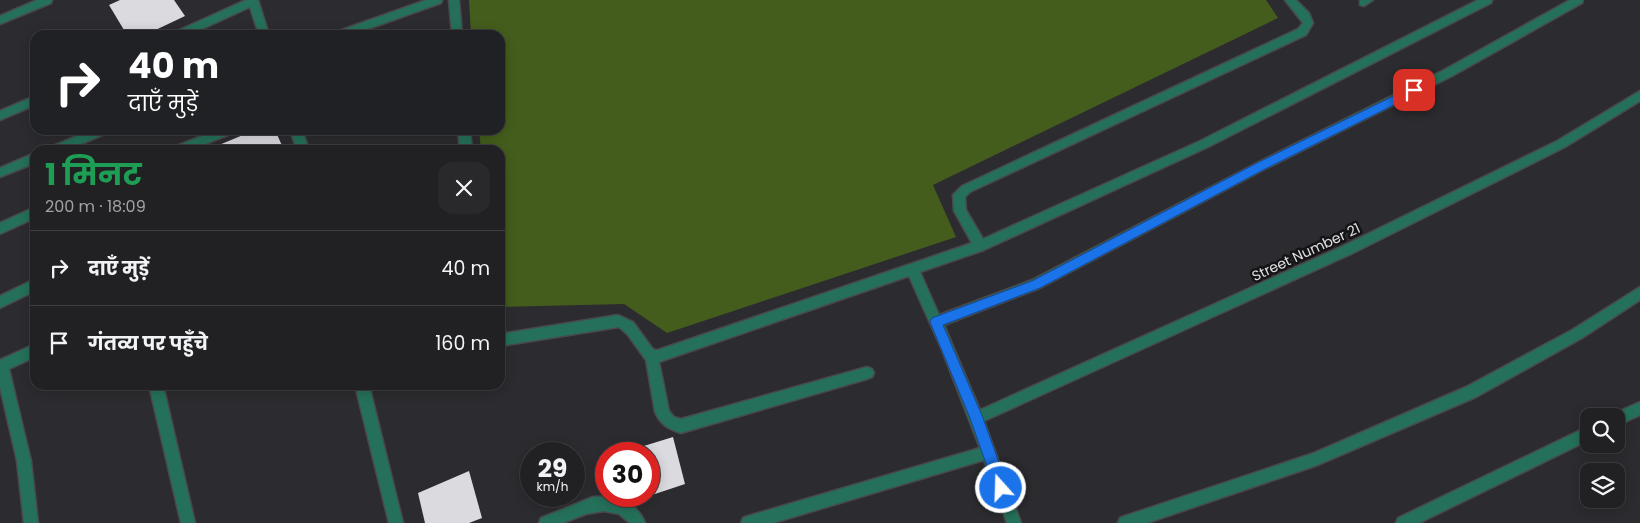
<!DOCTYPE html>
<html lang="hi">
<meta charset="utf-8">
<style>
:root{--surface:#212023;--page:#29282b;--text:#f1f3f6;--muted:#a2a3a6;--line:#3e3e41}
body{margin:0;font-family:Poppins,"Noto Sans Devanagari",sans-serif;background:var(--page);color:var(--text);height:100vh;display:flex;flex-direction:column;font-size:19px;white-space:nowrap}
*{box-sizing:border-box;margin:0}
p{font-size:16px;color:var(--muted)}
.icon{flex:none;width:28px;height:28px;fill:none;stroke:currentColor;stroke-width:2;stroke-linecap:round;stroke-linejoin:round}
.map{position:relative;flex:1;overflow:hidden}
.details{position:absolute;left:30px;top:145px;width:475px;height:245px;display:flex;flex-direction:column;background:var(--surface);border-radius:15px;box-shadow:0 2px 12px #0003,0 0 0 1px var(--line)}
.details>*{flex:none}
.top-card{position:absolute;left:30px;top:30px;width:475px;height:105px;border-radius:15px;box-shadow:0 2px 12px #0003,0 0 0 1px var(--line);background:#202124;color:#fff;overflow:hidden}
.tools{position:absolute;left:1580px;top:408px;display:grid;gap:10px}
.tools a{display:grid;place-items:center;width:45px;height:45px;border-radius:10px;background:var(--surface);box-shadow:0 2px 12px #0003,0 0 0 1px var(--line);font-size:25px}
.speed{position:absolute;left:520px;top:442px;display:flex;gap:10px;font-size:25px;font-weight:700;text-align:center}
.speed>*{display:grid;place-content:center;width:65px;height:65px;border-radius:50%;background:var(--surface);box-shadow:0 2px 12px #0003,0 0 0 1px var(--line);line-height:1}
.speed small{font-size:12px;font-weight:400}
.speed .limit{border:8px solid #d22;background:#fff;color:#111}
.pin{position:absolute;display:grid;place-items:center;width:42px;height:42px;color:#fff;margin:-21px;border-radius:10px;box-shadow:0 2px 8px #0006}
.me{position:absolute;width:55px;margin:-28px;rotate:340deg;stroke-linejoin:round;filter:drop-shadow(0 0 4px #0008)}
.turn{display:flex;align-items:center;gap:18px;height:105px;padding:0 15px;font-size:22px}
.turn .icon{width:65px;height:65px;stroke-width:2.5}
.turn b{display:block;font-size:35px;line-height:42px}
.round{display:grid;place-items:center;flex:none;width:52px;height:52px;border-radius:15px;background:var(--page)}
.overview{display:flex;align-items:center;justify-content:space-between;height:85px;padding:0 15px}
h1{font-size:30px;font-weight:700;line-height:38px;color:#1e9e55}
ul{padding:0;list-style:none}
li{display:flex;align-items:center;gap:15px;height:75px;padding:0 15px;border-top:1px solid var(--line)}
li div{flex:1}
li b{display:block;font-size:19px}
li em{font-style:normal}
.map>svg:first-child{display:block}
.green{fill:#445d1c}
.building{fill:#dbdadf}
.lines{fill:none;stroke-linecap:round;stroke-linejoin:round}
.minor-casing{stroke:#49484c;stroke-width:3}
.minor{fill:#25705a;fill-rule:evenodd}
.route{fill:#1a73e8;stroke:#114b97}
.labels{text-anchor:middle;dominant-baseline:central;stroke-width:5;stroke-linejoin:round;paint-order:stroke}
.street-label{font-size:14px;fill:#e1e1e3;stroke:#141416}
</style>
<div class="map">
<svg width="1640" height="523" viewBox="0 0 1640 523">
<rect width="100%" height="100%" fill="#2c2b2f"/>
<!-- green -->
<path class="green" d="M469 0H1266L1278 18 933 185 956 237 667 333 624 304 500 307V150H481L479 130H500V35H471Z"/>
<!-- building -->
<path class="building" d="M120 0H174L185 16 145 35H127L109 5Z
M255 130H275L284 150H207Z
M673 437 685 484 649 496V454L621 453Z
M469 471 482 518 469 523H425L418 493Z
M620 496H645V497L622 504Z"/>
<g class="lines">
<!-- minor casing -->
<g class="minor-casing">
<path id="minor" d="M37 0H52L51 3 0 24V16Z
M246 0H258L269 35H259L250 7 189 35H174L175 32Z
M426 0H442L441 3 351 35H335L336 32Z
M449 0H459L462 35H452Z
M1285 0H1296L1309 13 1313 23 1306 35 970 192 965 197 966 210 983 239 1200 141 1478 0H1492L1491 3 1208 147 984 250 920 272 939 315 1032 280 1257 163 1444 70 1570 0H1583L1582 3 1452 76 1265 169 1040 288 944 325 980 410 1343 246 1557 141 1640 91V101L1565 147 1351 254 984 421 1021 523H1007L984 460 773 523H741L743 518 748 516 980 448 942 350 909 276 659 362 669 411 674 417 681 419 867 367 872 369 874 373 872 377 867 379 681 433C668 429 661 425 655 412L646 360 628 335 619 327 500 346V334L618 315 633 322 652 348 655 350H658L972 243 954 211 953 195 962 186 1298 29 1303 23Z
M1360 0H1373L1364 6 1360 5Z
M35 96V105L0 120V111Z
M91 130H109L107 133 67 150H49L51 147Z
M217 130H235L233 133 190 150H172L174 147Z
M290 130H302L309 150H297Z
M458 130H470L472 150H460Z
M35 153V163L0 177V168Z
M35 207V218L0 234V223Z
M35 279V291L0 308V296Z
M1640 287V300L1582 338 1476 397 1315 466 1147 523H1118L1120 518 1125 516 1314 453 1466 387 1572 330Z
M35 344V357L9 369 31 461 38 523H24L17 461 0 387V360Z
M149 385H163L195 523H181Z
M355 385H369L403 523H389Z
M1640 402V415L1616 426V416L1611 415Z
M1589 426V440L1419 523H1396L1398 518Z
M593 497C615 495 637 502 645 523H630L619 514 604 511 586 514 563 523H539L541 518Z"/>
</g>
<!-- minor -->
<use href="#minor" class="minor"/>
</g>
<!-- route -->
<path class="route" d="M1414 86 1420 90 1418 93 1265 169 1040 288 943 325 983 418 1008 488 1006 492 1001 494 996 492 970 418 930 322 932 318 1032 281 1257 163Z"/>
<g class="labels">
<!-- street labels -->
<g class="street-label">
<text transform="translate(1306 252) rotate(-25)">Street Number 21</text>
</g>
</g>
</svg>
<div class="tools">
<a><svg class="icon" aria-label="search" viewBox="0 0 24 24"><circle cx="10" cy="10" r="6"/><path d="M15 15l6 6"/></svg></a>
<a><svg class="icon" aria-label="layers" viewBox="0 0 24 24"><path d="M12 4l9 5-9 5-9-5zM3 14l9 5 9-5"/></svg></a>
</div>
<div class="speed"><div>29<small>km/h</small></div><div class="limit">30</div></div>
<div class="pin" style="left:1414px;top:90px;background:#d93025"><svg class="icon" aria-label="arrive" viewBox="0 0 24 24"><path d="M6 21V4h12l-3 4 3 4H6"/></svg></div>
<svg class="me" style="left:1001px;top:488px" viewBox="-20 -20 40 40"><circle r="17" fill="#1a73e8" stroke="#fff" stroke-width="3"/><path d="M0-11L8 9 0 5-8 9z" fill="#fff"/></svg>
<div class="top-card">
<div class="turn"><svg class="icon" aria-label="right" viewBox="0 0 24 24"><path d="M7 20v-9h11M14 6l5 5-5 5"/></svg><div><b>40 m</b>दाएँ मुड़ें</div></div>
</div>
<section class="details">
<div class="overview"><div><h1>1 मिनट</h1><p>200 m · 18:09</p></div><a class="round"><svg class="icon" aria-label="close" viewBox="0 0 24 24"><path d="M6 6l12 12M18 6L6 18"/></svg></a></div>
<ul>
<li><svg class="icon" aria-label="right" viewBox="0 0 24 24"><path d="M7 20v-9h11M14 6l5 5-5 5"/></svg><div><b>दाएँ मुड़ें</b></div><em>40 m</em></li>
<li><svg class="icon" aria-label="arrive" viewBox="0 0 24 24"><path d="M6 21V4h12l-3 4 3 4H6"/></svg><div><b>गंतव्य पर पहुँचे</b></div><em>160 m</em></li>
</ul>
</section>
</div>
